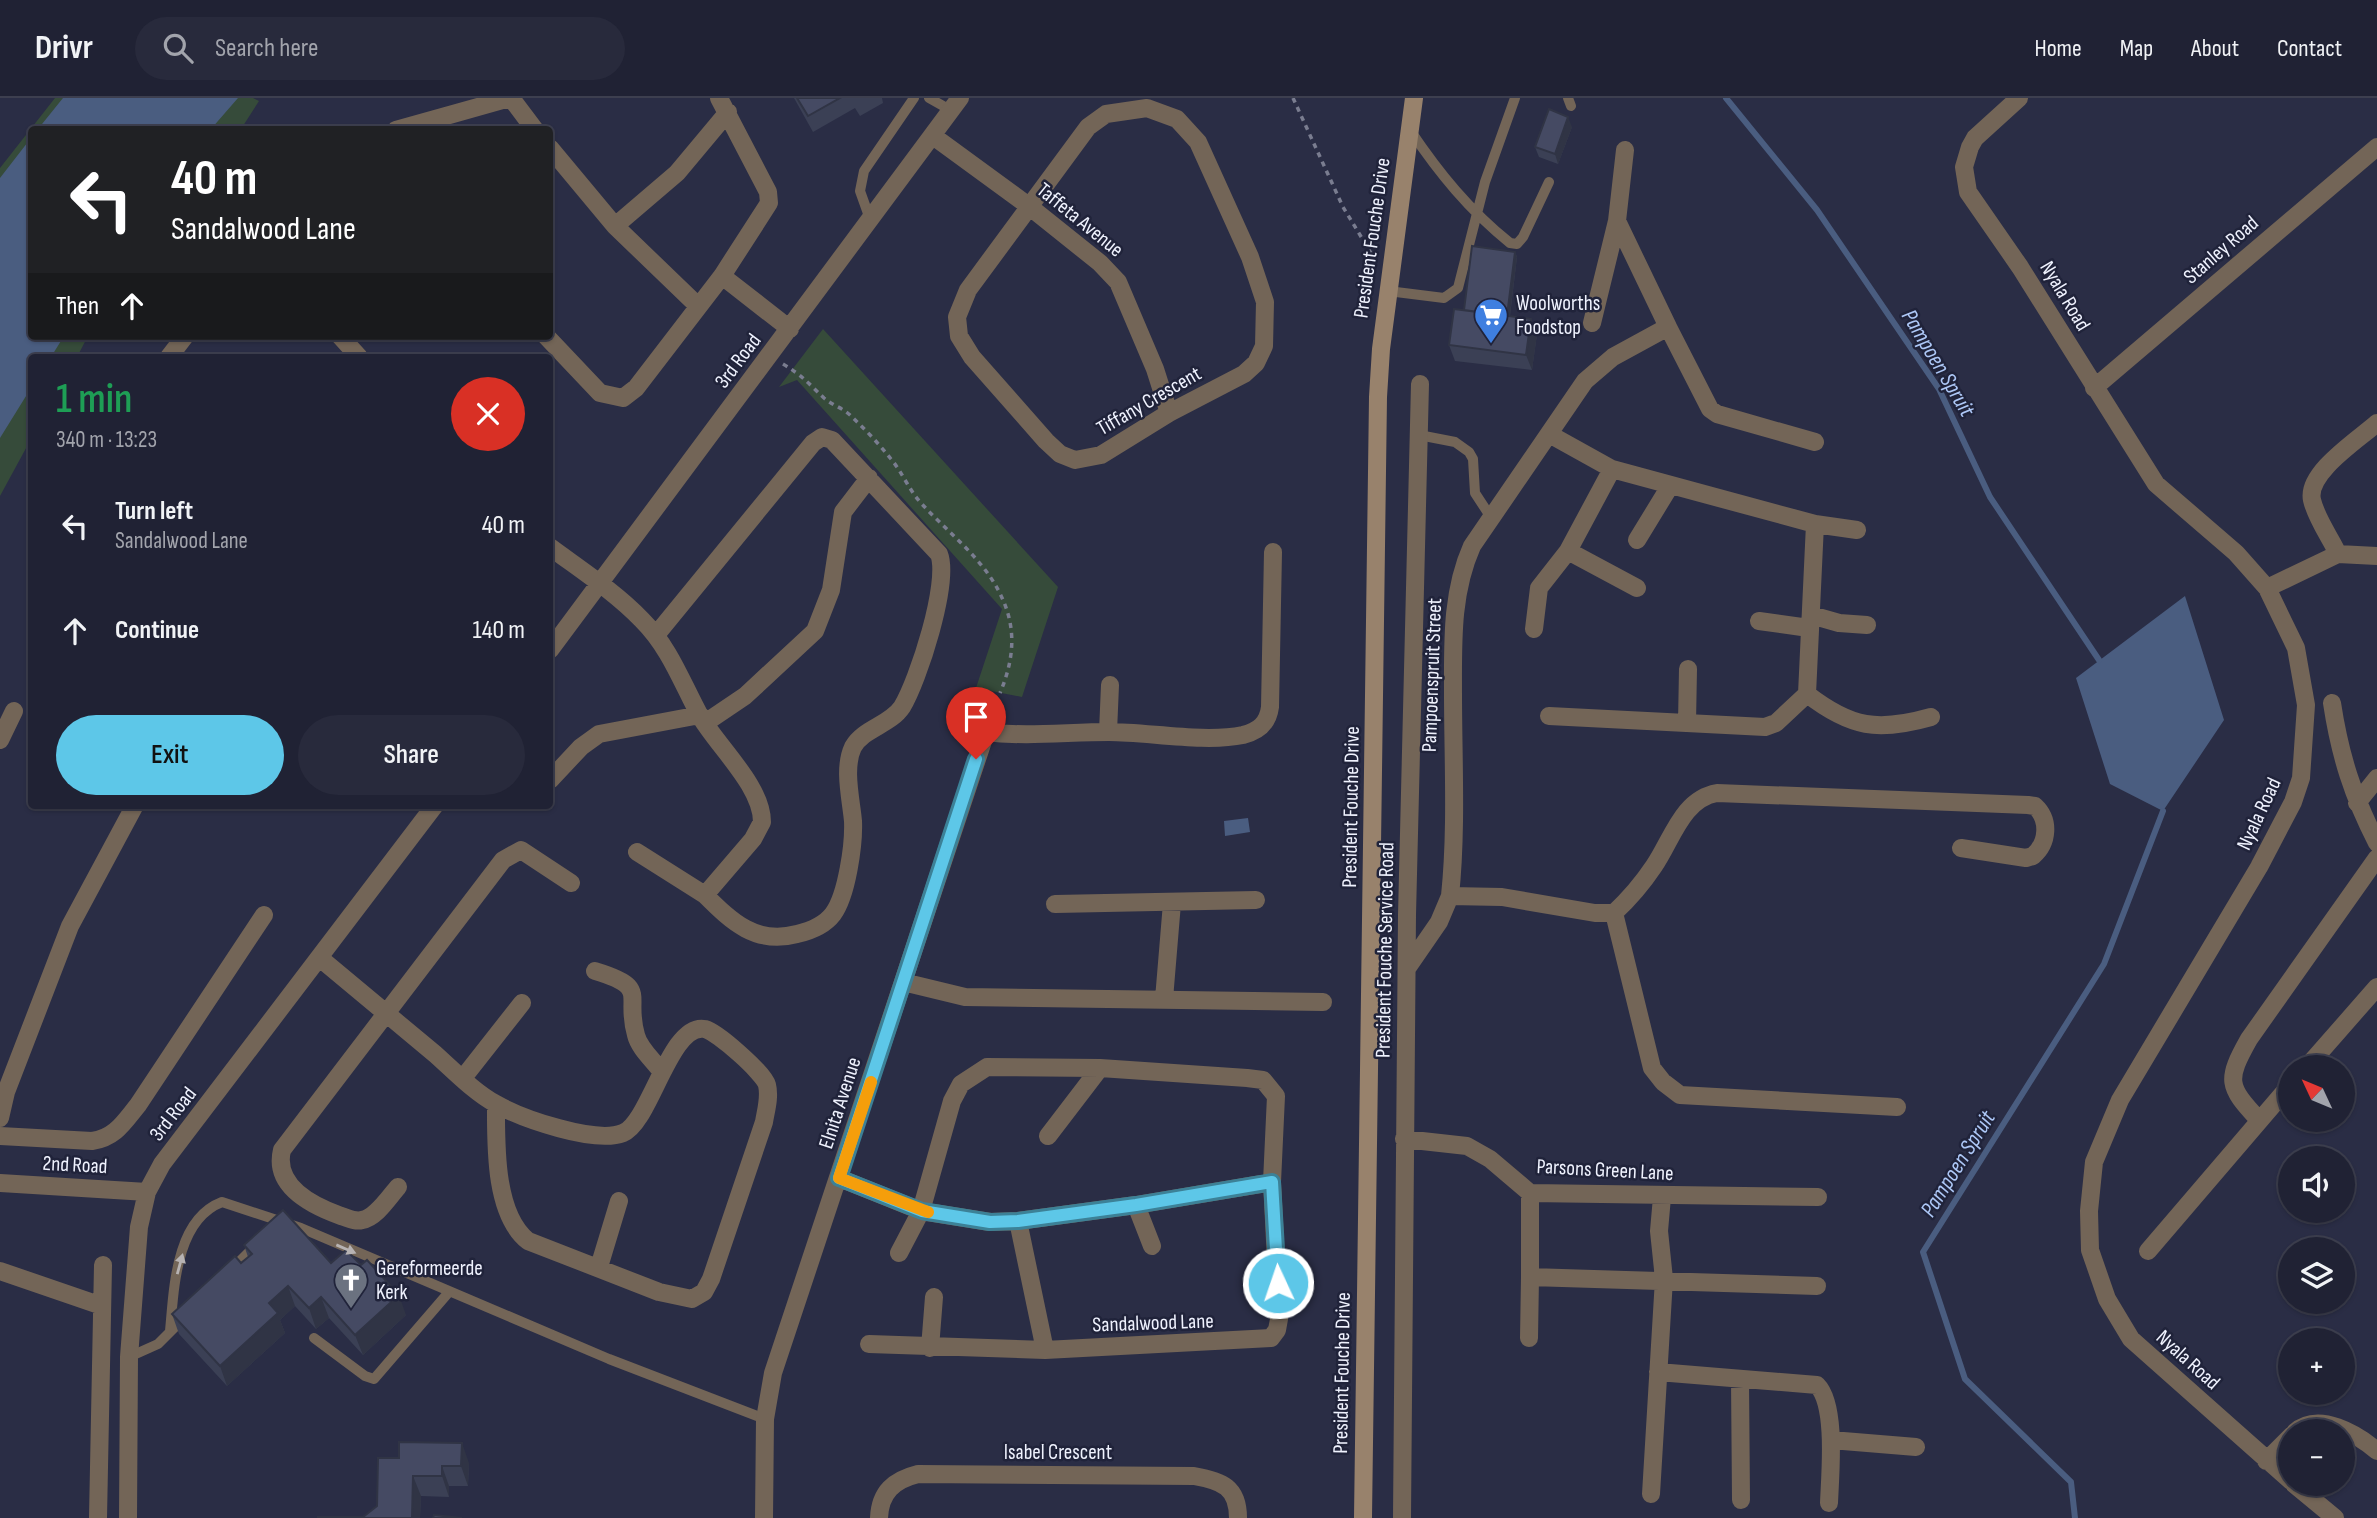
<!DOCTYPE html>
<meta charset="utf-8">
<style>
:root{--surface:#202234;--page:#282a3c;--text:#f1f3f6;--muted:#a2a4ac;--line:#3d3f4f;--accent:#5dc7e8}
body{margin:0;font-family:"Sofia Sans Condensed",sans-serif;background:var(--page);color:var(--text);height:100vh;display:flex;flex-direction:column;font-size:26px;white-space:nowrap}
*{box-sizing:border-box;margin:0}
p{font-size:23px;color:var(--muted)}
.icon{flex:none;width:38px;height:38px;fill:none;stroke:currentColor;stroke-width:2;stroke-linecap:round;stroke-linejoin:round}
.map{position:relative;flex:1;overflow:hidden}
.side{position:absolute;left:28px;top:256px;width:525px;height:455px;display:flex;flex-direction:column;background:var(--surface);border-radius:7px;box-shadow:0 2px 5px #0004,0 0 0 2px var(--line)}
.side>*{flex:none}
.hud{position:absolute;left:28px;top:28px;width:525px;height:214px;border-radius:7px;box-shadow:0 2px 5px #0004,0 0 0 2px var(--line);background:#202124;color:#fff;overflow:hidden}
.needle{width:46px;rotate:314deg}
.tools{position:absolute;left:2278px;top:957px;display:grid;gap:14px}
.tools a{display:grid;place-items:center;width:77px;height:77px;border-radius:50%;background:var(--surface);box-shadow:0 2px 5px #0004,0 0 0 2px var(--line);font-size:35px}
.pin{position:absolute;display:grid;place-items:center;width:60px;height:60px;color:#fff;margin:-72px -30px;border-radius:50% 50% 50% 0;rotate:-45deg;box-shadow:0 0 7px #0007}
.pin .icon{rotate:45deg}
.me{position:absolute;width:77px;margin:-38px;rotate:357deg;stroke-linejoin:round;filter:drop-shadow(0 0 5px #0008)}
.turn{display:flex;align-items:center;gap:24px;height:147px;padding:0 28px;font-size:32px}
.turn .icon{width:91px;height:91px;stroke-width:2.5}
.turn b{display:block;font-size:49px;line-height:60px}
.then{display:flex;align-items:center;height:66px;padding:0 28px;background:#0003;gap:14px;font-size:26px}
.round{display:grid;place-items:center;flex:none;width:74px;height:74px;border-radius:37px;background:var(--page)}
.overview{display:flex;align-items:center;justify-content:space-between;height:119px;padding:0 28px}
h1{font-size:42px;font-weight:600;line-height:52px;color:#1e9e55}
.primary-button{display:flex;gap:14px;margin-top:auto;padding:14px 28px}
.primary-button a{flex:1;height:80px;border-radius:42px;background:var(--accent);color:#111;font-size:28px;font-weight:600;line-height:80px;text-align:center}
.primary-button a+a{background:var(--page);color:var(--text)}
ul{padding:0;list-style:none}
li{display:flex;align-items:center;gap:21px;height:105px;padding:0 28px}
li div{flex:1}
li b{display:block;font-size:26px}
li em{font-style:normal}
header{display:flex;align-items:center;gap:42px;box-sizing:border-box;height:98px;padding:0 35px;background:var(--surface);border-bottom:2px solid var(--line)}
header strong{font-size:33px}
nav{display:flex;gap:38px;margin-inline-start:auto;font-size:24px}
.search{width:490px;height:63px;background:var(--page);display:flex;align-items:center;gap:18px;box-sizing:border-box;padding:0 24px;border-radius:38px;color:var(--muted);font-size:26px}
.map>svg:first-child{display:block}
.green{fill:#364b3a}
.water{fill:#4a5d80}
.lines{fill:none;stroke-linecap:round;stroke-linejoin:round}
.stream{stroke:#4a5d80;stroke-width:6}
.path{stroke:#7a7d90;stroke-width:3.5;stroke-dasharray:5 5;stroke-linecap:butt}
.lane{stroke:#736557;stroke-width:10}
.street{stroke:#736557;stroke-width:18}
.secondary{stroke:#98826c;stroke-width:18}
.wall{fill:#3b4055}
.shaded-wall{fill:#303445}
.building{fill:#454a63;stroke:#303445;stroke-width:2}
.oneway{fill:#b7b3b3}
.route-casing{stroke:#3c8197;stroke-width:18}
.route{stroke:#5dc7e8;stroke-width:12}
.slow{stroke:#f59e0b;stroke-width:12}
.labels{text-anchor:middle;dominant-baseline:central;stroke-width:5;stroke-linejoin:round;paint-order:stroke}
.street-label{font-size:21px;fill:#eff2fe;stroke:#20233a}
.poi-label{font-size:21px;fill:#eff2fe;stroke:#20233a;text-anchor:start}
.water-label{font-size:23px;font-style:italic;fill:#adc7f6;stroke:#20233a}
</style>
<header>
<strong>Drivr</strong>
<div class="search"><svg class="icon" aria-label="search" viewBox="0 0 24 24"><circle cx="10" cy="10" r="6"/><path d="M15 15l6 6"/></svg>Search here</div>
<nav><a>Home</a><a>Map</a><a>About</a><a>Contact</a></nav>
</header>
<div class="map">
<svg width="2377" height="1420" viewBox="0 0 2377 1420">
<rect width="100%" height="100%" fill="#2a2d45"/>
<!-- green -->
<path class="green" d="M55 0H253L259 3 241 31 32 32V238H88L77 259H32L31 341 0 398V70Z
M823 231 1058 489 1022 599 976 590 1002 511 797 282 779 289Z"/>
<!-- water -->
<path class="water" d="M63 0H238L211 31H38Z
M31 40 32 238H64L51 259H32L31 290 0 340V80Z
M2185 498 2224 622 2163 713 2110 686 2076 580Z
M1248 720 1250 734 1225 738 1224 723Z"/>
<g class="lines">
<!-- stream -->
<path class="stream" d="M1726 0 1817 112 1939 291 1990 399 2099 562
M2075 1420 2071 1384 1965 1281 1923 1154 2104 866 2163 713"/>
<!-- path -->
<path class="path" d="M1293 0 1343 109 1374 160
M783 266C803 278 808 285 824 300 832 307 843 310 851 318 865 331 879 346 891 361 902 374 909 392 921 405 949 436 986 462 1003 502 1017 534 1013 564 1000 595"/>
<!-- lane -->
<path class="lane" d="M929 0 952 13
M1568 0 1571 8
M1410 32C1439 75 1469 112 1510 145L1517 146 1523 139 1549 84
M870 121 860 93 864 73 914 0
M1388 193 1444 200 1458 190 1485 84 1515 0
M1419 337 1455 344 1469 354 1473 361 1475 395 1492 421
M232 1171 256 1147
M170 1233C174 1192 175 1122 222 1104L301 1130 609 1261 765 1321
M314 1240 365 1278 374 1281 449 1194
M129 1259 158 1246 175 1229"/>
<!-- street -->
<path class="street" d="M511 0 535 32
M2019 0 1975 40 1970 49 1964 69 1968 94 2020 169 2156 386 2236 455 2267 490 2296 550 2306 607 2301 680 2293 704 2259 769 2120 1002 2094 1064 2089 1113 2090 1152 2107 1201 2131 1241 2291 1383
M1147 10 1177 21 1198 44 1250 159 1265 204 1264 248 1256 265 1244 276 1169 315 1101 357 1075 362 1060 356 1046 343 972 259 959 238 957 219 968 192 1088 29 1106 16Z
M396 32 510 0
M933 38 1030 109 1100 165 1118 184 1155 271 1169 315
M550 50 615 128
M1625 52 1617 123 1668 229
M722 178 790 231
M698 208 615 128 677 75 728 14
M1592 225 1617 123
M340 238 359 259
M546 238 600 295 623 300 636 290 722 178 769 105 768 94 719 0
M169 259 185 238
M2094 290 2377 49
M1549 336 1612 371 1815 426 1857 432
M1637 442 1670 388
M550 449C581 472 615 494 642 522 670 550 682 585 700 618 718 649 762 688 762 724L753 741 705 797C732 824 756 847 797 836 810 833 824 828 833 816 847 797 854 746 853 723 851 701 843 670 853 649 864 630 890 627 902 609 918 583 950 484 939 456L832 342 822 339 813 345 656 537
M1568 453 1637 490
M2338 456C2330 439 2316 420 2312 402 2306 375 2358 342 2377 325
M2267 490 2338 456 2377 458
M1811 517 1839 525 1867 527
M1759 523 1809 530
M1534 531 1539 490 1568 453 1612 371
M550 552 960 0
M1807 596C1851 630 1878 634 1931 619
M2332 605C2340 658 2353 698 2377 745
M1549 618 1765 629 1776 625 1807 596 1815 426
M705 625 745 598 815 533 831 492 843 414 869 380
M1687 625 1688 571
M985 634C1027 639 1067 634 1109 634 1148 634 1205 645 1243 637 1259 633 1268 625 1270 609L1273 454
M1108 634 1110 587
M0 642 14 613
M550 682 581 649 599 636 700 617
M2357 705 2377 680
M637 754 705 797
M1450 798 1502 799 1595 815H1614C1629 801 1642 786 1654 768 1672 742 1682 701 1717 695L2028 707 2035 708C2050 722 2048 745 2033 758L2026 760 1961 750
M1055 806 1256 802
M1614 815 1652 970 1663 984 1680 997 1897 1009
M321 861C359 893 397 924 435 956 454 973 474 994 496 1006 523 1021 595 1046 623 1035 650 1025 670 924 705 931 717 934 764 975 767 987 770 999 766 1012 764 1024L711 1181 704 1194 692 1201 659 1194 528 1143C494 1116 496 1046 496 1006
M1408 869 1439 824 1450 798C1457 731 1453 662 1453 595 1453 545 1451 495 1472 448L1585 283 1613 259 1668 229 1710 311 1717 316 1815 344
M595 873C651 890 624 896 636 937 639 950 653 962 661 973
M903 884 965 899 1323 904
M1164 901 1172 805
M2306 970 2377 889
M463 980 522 905
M0 1020 6 994 70 828 135 707
M2259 1022C2227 988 2226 982 2249 941L2377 760
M0 1038 92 1043C115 1040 124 1024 138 1007L264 817
M1048 1038 1100 970
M1404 1041 1467 1048 1490 1061 1530 1095 1818 1099
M839 1080 921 1113 952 1003 961 986 987 969 1100 970 1247 980 1263 982 1276 998 1272 1084 1279 1221 1277 1232 1271 1240 1045 1252 869 1246
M0 1085 147 1094
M398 1089C389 1099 376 1120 362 1122 355 1124 348 1120 341 1118 313 1108 273 1089 282 1052L503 762 521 752 571 785
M1530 1095V1179L1817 1188
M1136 1107 1152 1148
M1018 1123 1136 1107 1272 1084
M2148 1153 2291 986
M899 1155 921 1113 990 1124 1018 1123 1045 1252
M599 1169 619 1103
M0 1173 102 1208
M1529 1240 1530 1179
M930 1250 934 1199
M1658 1274 1817 1287C1837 1307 1830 1377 1829 1405
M1740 1282 1741 1402
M2295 1334C2319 1313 2357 1336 2377 1353
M1831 1342 1916 1349
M2266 1363 2291 1338
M2294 1386 2335 1420
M1651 1396 1664 1181 1659 1133 1662 1099
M98 1420 103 1167
M128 1420 129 1259 139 1129 147 1094 162 1066 435 707
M764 1420 765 1321 773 1275 994 610
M879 1420C880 1394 894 1382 918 1376L1194 1378C1222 1383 1238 1389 1238 1420
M1402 1420 1407 817 1420 286"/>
<!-- secondary -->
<path class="secondary" d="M1363 1420 1378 299 1381 251 1414 0"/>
</g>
<!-- wall -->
<path class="wall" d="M794 0H882L883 5 860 18 855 10 813 34Z
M1572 29 1558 66 1539 59 1535 49Z
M1515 154 1517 159 1510 218 1537 236 1532 272 1455 263 1449 247 1464 212Z
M244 1147 331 1165 406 1217 363 1257 329 1220 316 1231 295 1208 280 1222 285 1235 227 1288 179 1236 172 1216 248 1159Z
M378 1360 469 1365 468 1388H449V1399L421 1398 420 1420H318L363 1419 377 1408Z"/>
<!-- shaded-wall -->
<path class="shaded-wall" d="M1568 19 1572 29 1558 66 1555 56Z
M1515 154 1517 159 1508 232 1506 227Z
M1531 221 1537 236 1532 272 1526 257Z
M288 1188 295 1208 280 1222 285 1235 227 1288 220 1268 269 1205Z
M399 1197 406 1217 363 1257 355 1237Z
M321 1199 329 1220 316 1231 309 1210Z
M462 1345 469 1365 468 1388 461 1368Z
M442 1368 449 1388V1399L442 1378Z
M413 1378 421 1398 420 1420H412Z"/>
<!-- building -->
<path class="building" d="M797 0H840L808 18Z
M1549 11 1568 19 1555 56 1535 49Z
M1472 148 1515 154 1507 218 1464 212Z
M1454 211 1531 221 1526 257 1449 247Z
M283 1112 331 1165 346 1152 361 1167 367 1162 399 1197 355 1237 321 1199 309 1210 288 1188 269 1205 278 1215 220 1268 172 1216 235 1158 241 1165 252 1156 244 1147Z
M399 1344 462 1345 461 1368H442V1378H413L412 1420H318V1419H363L377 1408 378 1360H399Z
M434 1417 462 1420H433Z"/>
<!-- one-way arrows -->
<defs><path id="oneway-solid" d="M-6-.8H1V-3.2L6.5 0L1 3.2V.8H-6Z" transform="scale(1.75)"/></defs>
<g class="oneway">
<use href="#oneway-solid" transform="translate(346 1151) rotate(23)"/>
<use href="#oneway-solid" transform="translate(180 1166) rotate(-75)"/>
</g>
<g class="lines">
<!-- route casing -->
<g class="route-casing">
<path id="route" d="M976 661 839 1080 922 1113 990 1124 1018 1123 1136 1107 1272 1084 1278 1185"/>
</g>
<!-- route -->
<use href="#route" class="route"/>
<!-- slow -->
<path class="slow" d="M871 984 839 1080 928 1114"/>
</g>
<!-- icons -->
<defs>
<g id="supermarket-pin" transform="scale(1.75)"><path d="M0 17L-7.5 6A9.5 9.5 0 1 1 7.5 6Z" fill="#3f7fe0" stroke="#20233a"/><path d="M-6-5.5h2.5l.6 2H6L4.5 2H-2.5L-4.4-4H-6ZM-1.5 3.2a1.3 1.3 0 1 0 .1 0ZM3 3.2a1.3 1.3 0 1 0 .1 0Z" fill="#fff"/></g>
<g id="church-pin" transform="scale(1.75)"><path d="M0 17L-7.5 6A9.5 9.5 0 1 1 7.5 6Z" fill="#6b7280" stroke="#20233a"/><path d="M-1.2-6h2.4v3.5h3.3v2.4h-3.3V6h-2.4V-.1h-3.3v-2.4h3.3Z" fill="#fff"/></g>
</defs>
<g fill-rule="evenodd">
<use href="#supermarket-pin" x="1491" y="217"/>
<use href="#church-pin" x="351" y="1182"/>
</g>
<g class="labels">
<!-- street labels -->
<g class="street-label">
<text transform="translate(1080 122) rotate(39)">Taffeta Avenue</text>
<text transform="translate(1372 140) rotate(-82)">President Fouche Drive</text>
<text transform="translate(2221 152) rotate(-41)">Stanley Road</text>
<text transform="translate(2065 198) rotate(59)">Nyala Road</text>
<text transform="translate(738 263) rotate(-53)">3rd Road</text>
<text transform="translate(1149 303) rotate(-30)">Tiffany Crescent</text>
<text transform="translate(1432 577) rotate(-88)">Pampoenspruit Street</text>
<text transform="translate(1351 709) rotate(-89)">President Fouche Drive</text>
<text transform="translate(2259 716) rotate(-65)">Nyala Road</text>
<text transform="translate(1385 852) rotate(-89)">President Fouche Service Road</text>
<text transform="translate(840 1005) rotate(-72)">Elnita Avenue</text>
<text transform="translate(173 1016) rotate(-52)">3rd Road</text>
<text transform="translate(75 1067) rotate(3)">2nd Road</text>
<text transform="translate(1605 1072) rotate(3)">Parsons Green Lane</text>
<text transform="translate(1153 1225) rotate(-2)">Sandalwood Lane</text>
<text transform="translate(2188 1262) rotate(42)">Nyala Road</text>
<text transform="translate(1342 1275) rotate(-89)">President Fouche Drive</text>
<text x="1058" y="1354">Isabel Crescent</text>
</g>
<!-- poi labels -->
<g class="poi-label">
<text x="1516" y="205">Woolworths<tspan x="1516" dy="24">Foodstop</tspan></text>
<text x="376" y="1170">Gereformeerde<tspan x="376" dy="24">Kerk</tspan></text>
</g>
<!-- water labels -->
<g class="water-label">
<text transform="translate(1938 265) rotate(59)">Pampoen Spruit</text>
<text transform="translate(1958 1066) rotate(-58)">Pampoen Spruit</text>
</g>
</g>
</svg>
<div class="tools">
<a><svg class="needle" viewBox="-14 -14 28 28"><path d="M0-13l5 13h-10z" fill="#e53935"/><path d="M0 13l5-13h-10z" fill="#a2a4ac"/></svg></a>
<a><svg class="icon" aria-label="sound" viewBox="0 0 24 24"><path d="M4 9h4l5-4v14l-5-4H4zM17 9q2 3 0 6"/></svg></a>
<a><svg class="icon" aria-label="layers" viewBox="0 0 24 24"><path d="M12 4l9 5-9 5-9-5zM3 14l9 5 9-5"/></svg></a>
<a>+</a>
<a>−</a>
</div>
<div class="pin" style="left:976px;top:661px;background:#d93025"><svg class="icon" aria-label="arrive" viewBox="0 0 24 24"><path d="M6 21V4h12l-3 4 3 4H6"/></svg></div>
<svg class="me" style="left:1278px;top:1185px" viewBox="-20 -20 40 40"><circle r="17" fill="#5dc7e8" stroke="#fff" stroke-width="3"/><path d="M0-11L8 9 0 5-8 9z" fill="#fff"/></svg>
<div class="hud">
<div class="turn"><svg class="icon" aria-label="left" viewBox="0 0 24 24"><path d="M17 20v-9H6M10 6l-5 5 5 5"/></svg><div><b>40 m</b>Sandalwood Lane</div></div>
<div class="then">Then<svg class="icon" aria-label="ahead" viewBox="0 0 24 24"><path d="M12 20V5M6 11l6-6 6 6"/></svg></div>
</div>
<section class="side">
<div class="overview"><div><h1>1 min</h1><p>340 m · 13:23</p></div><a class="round" style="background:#d93025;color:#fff"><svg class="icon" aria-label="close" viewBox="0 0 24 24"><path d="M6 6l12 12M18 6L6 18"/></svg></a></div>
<ul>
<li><svg class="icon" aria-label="left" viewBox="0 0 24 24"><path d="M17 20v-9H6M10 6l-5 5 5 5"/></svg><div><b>Turn left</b><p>Sandalwood Lane</p></div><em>40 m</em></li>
<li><svg class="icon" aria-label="ahead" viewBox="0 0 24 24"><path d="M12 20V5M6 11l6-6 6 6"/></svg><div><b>Continue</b></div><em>140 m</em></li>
</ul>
<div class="primary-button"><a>Exit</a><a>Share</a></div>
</section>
</div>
